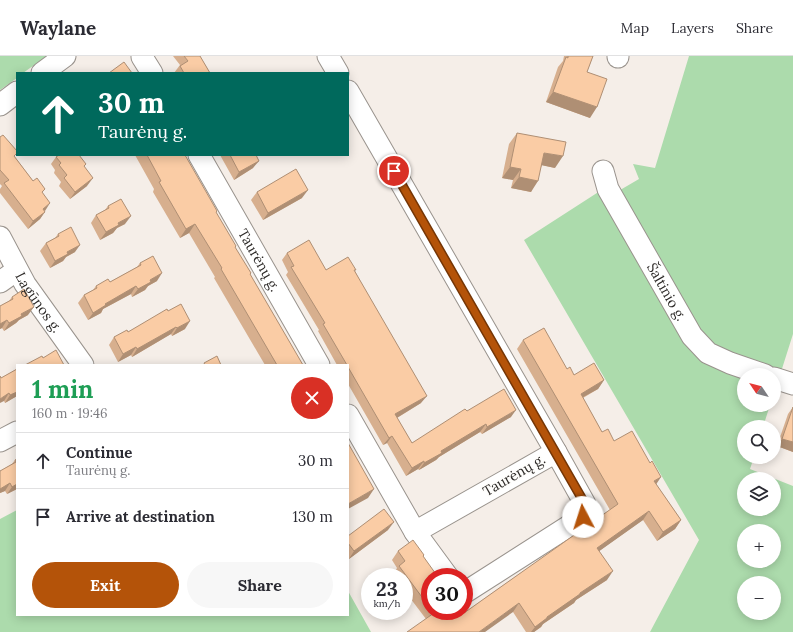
<!DOCTYPE html>
<meta charset="utf-8">
<style>
:root{--surface:#fff;--page:#f7f7f7;--text:#2b2b33;--muted:#7c7c81;--line:#e1e1e2;--accent:#b45309}
body{margin:0;font-family:Lora,serif;background:var(--page);color:var(--text);height:100vh;display:flex;flex-direction:column;font-size:15px;white-space:nowrap}
*{box-sizing:border-box;margin:0}
p{font-size:13px;color:var(--muted)}
.icon{flex:none;width:22px;height:22px;fill:none;stroke:currentColor;stroke-width:2;stroke-linecap:round;stroke-linejoin:round}
.map{position:relative;flex:1;overflow:hidden}
.panel{position:absolute;left:16px;top:308px;width:333px;height:252px;display:flex;flex-direction:column;background:var(--surface);border-radius:0px;box-shadow:0 2px 10px #0003}
.panel>*{flex:none}
.guide{position:absolute;left:16px;top:16px;width:333px;height:84px;border-radius:0px;box-shadow:0 2px 10px #0003;background:#00695c;color:#fff;overflow:hidden}
.needle{width:26px;rotate:305deg}
.tools{position:absolute;left:737px;top:312px;display:grid;gap:8px}
.tools a{display:grid;place-items:center;width:44px;height:44px;border-radius:50%;background:var(--surface);box-shadow:0 2px 10px #0003;font-size:20px}
.speed{position:absolute;left:361px;top:512px;display:flex;gap:8px;font-size:20px;font-weight:700;text-align:center}
.speed>*{display:grid;place-content:center;width:52px;height:52px;border-radius:50%;background:var(--surface);box-shadow:0 2px 10px #0003;line-height:1}
.speed small{font-size:10px;font-weight:400}
.speed .limit{border:6px solid #d22;background:#fff;color:#111}
.pin{position:absolute;display:grid;place-items:center;width:34px;height:34px;color:#fff;margin:-17px;border:2px solid #fff;border-radius:50%;box-shadow:0 1px 4px #0007}
.me{position:absolute;width:44px;margin:-22px;rotate:355deg;stroke-linejoin:round;filter:drop-shadow(0 0 3px #0008)}
.turn{display:flex;align-items:center;gap:14px;height:84px;padding:0 16px;font-size:18px}
.turn .icon{width:52px;height:52px;stroke-width:2.5}
.turn b{display:block;font-size:28px;line-height:34px}
.round{display:grid;place-items:center;flex:none;width:42px;height:42px;border-radius:21px;background:var(--page)}
.headline{display:flex;align-items:center;justify-content:space-between;height:68px;padding:0 16px}
h1{font-size:24px;font-weight:700;line-height:30px;color:#1e9e55}
.primary-button{display:flex;gap:8px;margin-top:auto;padding:8px 16px}
.primary-button a{flex:1;height:46px;border-radius:24px;background:var(--accent);color:#fff;font-size:16px;font-weight:700;line-height:46px;text-align:center}
.primary-button a+a{background:var(--page);color:var(--text)}
ul{padding:0;list-style:none}
li{display:flex;align-items:center;gap:12px;height:56px;padding:0 16px;border-top:1px solid var(--line)}
li div{flex:1}
li b{display:block;font-size:15px}
li em{font-style:normal}
header{display:flex;align-items:center;gap:24px;box-sizing:border-box;height:56px;padding:0 20px;background:var(--surface);border-bottom:1px solid var(--line)}
header strong{font-size:19px}
nav{display:flex;gap:22px;margin-inline-start:auto;font-size:14px}
.map>svg:first-child{display:block}
.green{fill:#acdbac;fill-rule:evenodd}
.lines{fill:none;stroke-linecap:round;stroke-linejoin:round}
.minor-casing{stroke:#99938d;stroke-width:23}
.minor{stroke:#fff;stroke-width:21}
.wall{fill:#d7af8e}
.shaded-wall{fill:#af8f74}
.building{fill:#facca5;stroke:#af8f74}
.route-casing{stroke:#753606;stroke-width:10}
.route{stroke:#b45309;stroke-width:7}
.labels{text-anchor:middle;dominant-baseline:central;stroke-width:3;stroke-linejoin:round;paint-order:stroke}
.street-label{font-size:14px;fill:#2c2927;stroke:#fefdfb}
</style>
<header>
<strong>Waylane</strong>
<nav><a>Map</a><a>Layers</a><a>Share</a></nav>
</header>
<div class="map">
<svg width="793" height="576" viewBox="0 0 793 576">
<rect width="100%" height="100%" fill="#f5eee8"/>
<!-- green -->
<path class="green" d="M0 0H47L23 17H17V22L0 34Z
M689 0H793V278L774 338V319H744V349H770L763 371H744V401H754L750 413 793 430V576H650L699 484 524 184 600 135 603 144 639 123 633 108 655 112ZM744 423H774V453H744ZM744 475H774V505H744ZM744 527H774V557H744Z
M17 454V559H348V535L371 576H0V463Z"/>
<g class="lines">
<!-- minor casing -->
<g class="minor-casing">
<g id="minor">
<path d="M328 0 338 17"/>
<path d="M142 1 152 17"/>
<path d="M618 1V0"/>
<path d="M42 17 65 0"/>
<path d="M348 35 556 396 415 476 348 359"/>
<path d="M0 49 17 36"/>
<path id="s1" d="M199 99 319 309"/>
<path id="s2" d="M603 115 608 133 692 280 708 297 730 307 765 319"/>
<path id="s3" d="M0 181 25 228 83 309"/>
<path d="M0 226 17 214"/>
<path d="M774 322 793 328"/>
<path d="M0 385 17 376"/>
<path d="M415 476 448 521"/>
<path d="M464 537 583 461 585 448 556 396"/>
</g>
</g>
<!-- minor -->
<use href="#minor" class="minor"/>
</g>
<!-- wall -->
<path class="wall" d="M173 0H200L210 17H174L180 9Z
M564 0H593L587 16 590 62 546 46 558 11 563 5Z
M517 77 555 112 542 109 531 136 511 132 513 124 502 122 509 88Z
M0 81 33 125 45 133 42 137 45 155 40 163 28 173 0 137V133L2 130 0 128Z
M135 99H185L235 192 251 217 250 219 303 309H265L214 222 215 221 189 177 180 182 153 136 154 133Z
M220 99H256L253 112 234 124Z
M56 101 86 108 84 111 87 130 70 143 59 130 61 126 54 117 55 114 51 108Z
M257 136 302 142 263 164 251 144Z
M108 150 125 168 117 172 113 177 100 184 91 167 96 159 105 154Z
M58 178 75 196 66 201 63 205 50 212 40 195 46 187 55 182Z
M287 197 326 214 355 215 421 347 397 362 412 387 467 355 511 361 482 378 480 376 439 401 436 404 419 414 418 413 406 420 387 387 383 389 348 328V309H337L318 275 319 274 286 219 288 216 282 204Z
M140 207 157 225 148 230 145 234 132 241 131 238 103 253 101 257 88 264 78 247 84 239 93 234 96 230 110 226 137 211Z
M12 241 28 259 19 264 16 267 4 275 2 272 0 273V250L9 245Z
M168 255 185 273 172 280 171 278 132 301 131 299 118 306 109 289 114 281 128 276Z
M523 284 567 313 574 319 604 324 598 333 583 342 602 376 614 385 656 428 681 464 675 473 657 485 643 464 599 495 607 524 576 544 574 547 543 568 541 571 534 576H526L513 556 426 563 404 534V521H394L393 519 397 512 392 504 398 495 424 499 423 500 430 521V555H462L464 557 610 454 517 293Z
M17 313V340L5 347 4 345 1 322Z
M793 351V396L777 390 788 358Z
M17 403V433L7 438 5 435 0 437V415L12 408 15 404Z
M388 474 349 503 348 502V480Z"/>
<!-- shaded-wall -->
<path class="shaded-wall" d="M553 36 597 51 590 62 546 46Z
M544 97 563 100 555 112 536 108Z
M259 105 253 112 234 124 239 116Z
M510 111 521 113 513 124 502 122Z
M519 121 538 125 531 136 511 132Z
M93 122 87 130 70 143 75 136Z
M308 134 302 142 263 164 268 157Z
M50 147 45 155 43 153Z
M45 156 40 163 28 173 33 165Z
M131 160 125 168 117 172 113 177 100 184 106 176 118 167Z
M195 168 189 177 180 182 186 173Z
M80 189 75 196 66 201 63 205 50 212 55 205 67 196Z
M162 217 157 225 148 230 145 234 132 241 138 233 150 224Z
M136 230 131 238 103 253 101 257 88 264 93 257 105 248Z
M34 251 28 259 19 264 16 267 4 275 9 267 21 258Z
M7 264 2 272 0 273V268Z
M190 265 185 273 172 280 177 272Z
M176 271 171 278 132 301 137 293Z
M136 291 131 299 118 306 123 298Z
M604 324 598 333 574 346 581 338Z
M17 336V340L5 347 10 339Z
M9 337 4 345 0 347V343Z
M427 340 421 347 390 366 395 358Z
M516 354 511 361 482 378 487 371Z
M486 368 480 376 439 401 436 404 419 414 424 407 441 395Z
M392 380 387 387 383 389 389 382Z
M782 383 793 386V396L777 390Z
M424 405 418 413 406 420 412 412Z
M661 421 655 430 654 425Z
M10 427 5 435 0 437V433Z
M17 428V433L7 438 12 431Z
M374 433 368 442 348 453V448Z
M649 455 643 464 591 501 597 492Z
M681 464 675 473 657 485 663 476Z
M394 466 388 474 349 503 354 495Z
M613 515 607 524 576 544 574 547 543 568 541 571 534 576H531L535 571 547 561 580 537Z
M519 547 513 556 485 576H479Z"/>
<!-- building -->
<path class="building" d="M184 0H200L210 17H184L180 10 188 5Z
M568 0H593L587 16 607 23 597 51 553 36 566 1 568 2Z
M124 6 132 17H109Z
M517 77 566 86 563 100 544 97 538 125 519 121 521 113 510 111Z
M3 79 17 95V97L14 100 33 125 37 122 45 133 42 136 50 147 43 153 45 156 33 165 4 127 9 124 0 114V81Z
M59 99H79L86 108 84 110 93 122 75 136 64 122 67 119 59 109 61 107 56 101Z
M147 99H185L217 155 216 156 236 190 235 191 251 217 250 218 303 309H277L221 213 222 212 195 168 186 173 159 126 161 125Z
M230 99H256L259 105 239 116Z
M296 113 308 134 268 157 257 136Z
M121 143 131 160 118 167 119 169 106 176 96 159 109 152 108 150Z
M71 171 80 189 67 196 68 198 55 205 46 187 59 180 58 178Z
M309 184 326 214 348 201 356 214H354L427 340 395 358 412 387 465 353 467 355 504 333 516 354 487 371 486 368 441 395 442 397 424 407V405L412 412 392 380 389 382 348 311V309H347L323 268 325 267 291 211 294 210 287 197Z
M153 200 162 217 150 224 151 226 138 233 136 230 105 248 106 249 93 257 84 239 97 232 96 230 108 223 110 226 141 209 140 207Z
M24 233 34 251 21 258 22 260 9 267 7 264 0 268V250L13 243 12 241Z
M181 248 190 265 177 272 176 271 137 293 136 291 123 298 114 281 127 274 128 276 167 253 168 255Z
M544 272 567 313 570 311 574 319 594 307 604 324 581 338 602 376 608 373 614 385 632 375 650 407 652 405 661 421 654 425 681 464 663 476 649 455 597 492 613 515 580 537V538L547 561V562L535 571 519 547 479 576H407L434 557 432 555H462L464 557 618 448 523 284Z
M56 294 64 309H25L42 300 43 302Z
M217 300 221 309H205L204 307Z
M17 313V336L10 339 9 337 0 343V320L1 322Z
M793 351V386L782 383Z
M348 387 374 433 348 448Z
M17 403V428L12 431 10 427 0 433V415L16 406 15 404Z
M384 453 394 466 354 495 348 487V480Z
M413 484 424 499 423 500 438 521H430V552L399 510 405 505 398 495Z"/>
<g class="lines">
<!-- route casing -->
<g class="route-casing">
<path id="route" d="M394 115 585 448 583 461"/>
</g>
<!-- route -->
<use href="#route" class="route"/>
</g>
<g class="labels">
<!-- street labels -->
<g class="street-label">
<text stroke="none"><textPath href="#s1" startOffset="121">Taurėnų g.</textPath></text>
<text stroke="none"><textPath href="#s2" startOffset="137">Šaltinio g.</textPath></text>
<text stroke="none"><textPath href="#s3" startOffset="76">Lagūnos g.</textPath></text>
<text transform="translate(514 419) rotate(-30)">Taurėnų g.</text>
</g>
</g>
</svg>
<div class="tools">
<a><svg class="needle" viewBox="-14 -14 28 28"><path d="M0-13l5 13h-10z" fill="#e53935"/><path d="M0 13l5-13h-10z" fill="#7c7c81"/></svg></a>
<a><svg class="icon" aria-label="search" viewBox="0 0 24 24"><circle cx="10" cy="10" r="6"/><path d="M15 15l6 6"/></svg></a>
<a><svg class="icon" aria-label="layers" viewBox="0 0 24 24"><path d="M12 4l9 5-9 5-9-5zM3 14l9 5 9-5"/></svg></a>
<a>+</a>
<a>−</a>
</div>
<div class="speed"><div>23<small>km/h</small></div><div class="limit">30</div></div>
<div class="pin" style="left:394px;top:115px;background:#d93025"><svg class="icon" aria-label="arrive" viewBox="0 0 24 24"><path d="M6 21V4h12l-3 4 3 4H6"/></svg></div>
<svg class="me" style="left:583px;top:461px" viewBox="-20 -20 40 40"><circle r="19" fill="#fff"/><path d="M0-13L10 11 0 6-10 11z" fill="#b45309"/></svg>
<div class="guide">
<div class="turn"><svg class="icon" aria-label="ahead" viewBox="0 0 24 24"><path d="M12 20V5M6 11l6-6 6 6"/></svg><div><b>30 m</b>Taurėnų g.</div></div>
</div>
<section class="panel">
<div class="headline"><div><h1>1 min</h1><p>160 m · 19:46</p></div><a class="round" style="background:#d93025;color:#fff"><svg class="icon" aria-label="close" viewBox="0 0 24 24"><path d="M6 6l12 12M18 6L6 18"/></svg></a></div>
<ul>
<li><svg class="icon" aria-label="ahead" viewBox="0 0 24 24"><path d="M12 20V5M6 11l6-6 6 6"/></svg><div><b>Continue</b><p>Taurėnų g.</p></div><em>30 m</em></li>
<li><svg class="icon" aria-label="arrive" viewBox="0 0 24 24"><path d="M6 21V4h12l-3 4 3 4H6"/></svg><div><b>Arrive at destination</b></div><em>130 m</em></li>
</ul>
<div class="primary-button"><a>Exit</a><a>Share</a></div>
</section>
</div>
